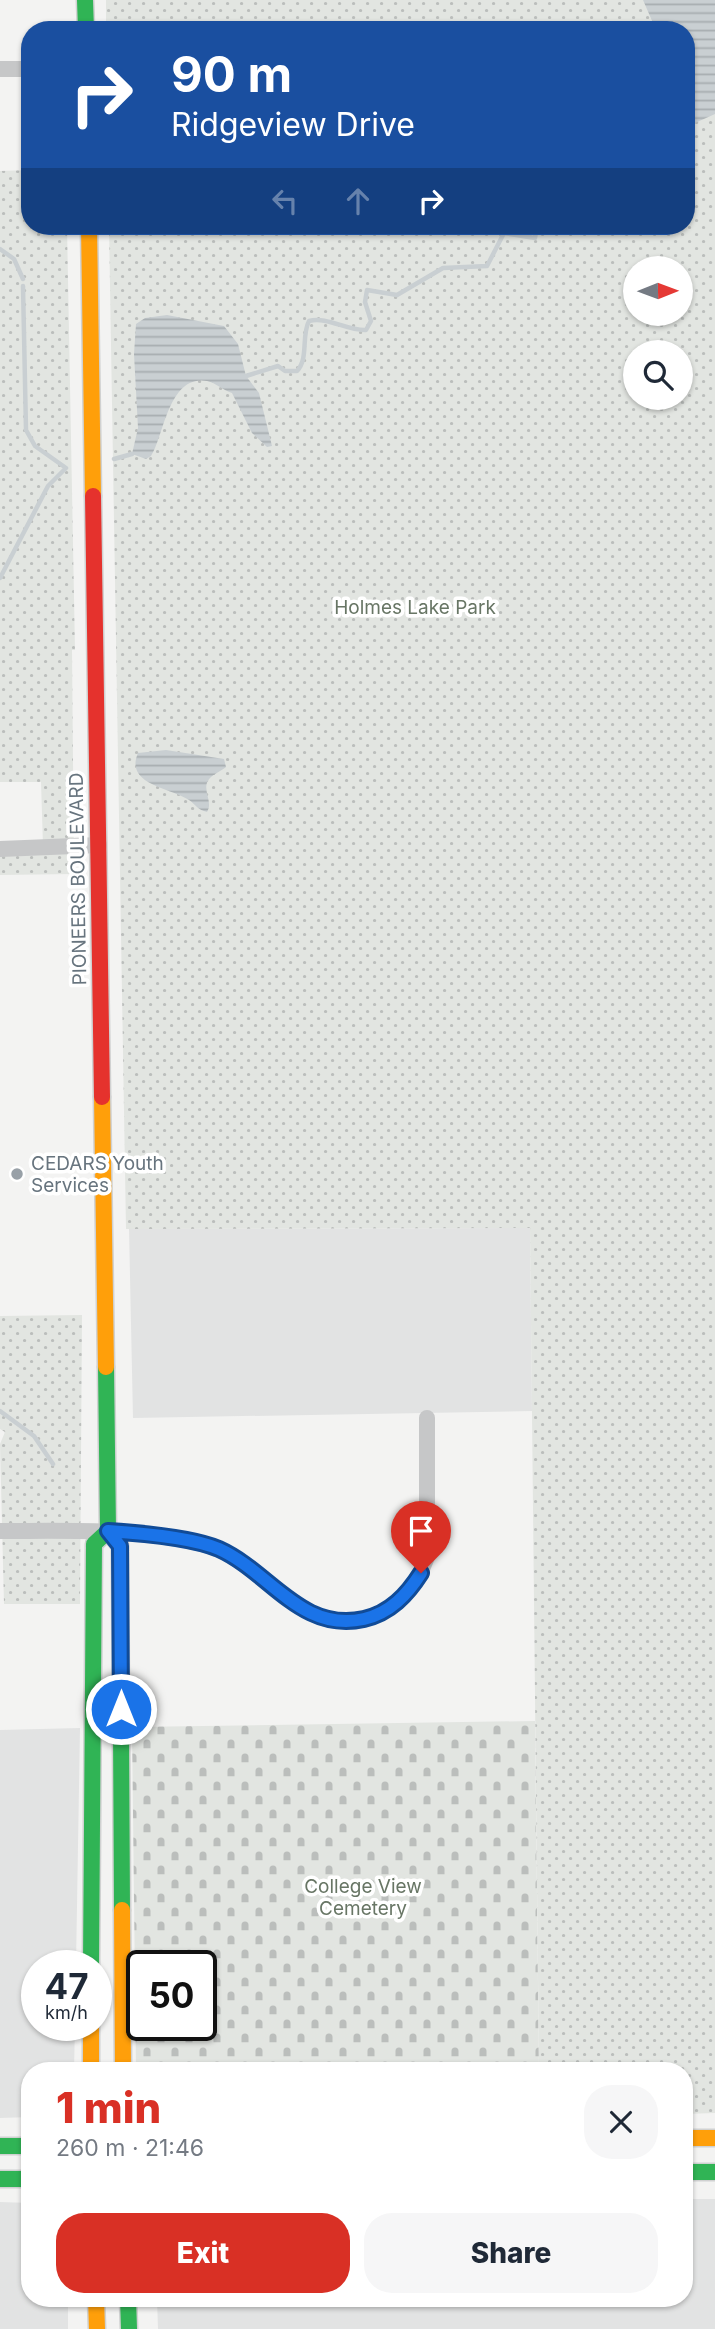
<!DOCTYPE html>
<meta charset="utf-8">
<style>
:root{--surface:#fff;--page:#f6f6f7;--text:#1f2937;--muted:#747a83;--accent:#d93025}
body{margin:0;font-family:Inter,sans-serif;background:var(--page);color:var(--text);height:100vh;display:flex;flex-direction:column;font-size:26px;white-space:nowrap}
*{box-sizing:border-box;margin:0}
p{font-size:23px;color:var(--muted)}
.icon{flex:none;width:38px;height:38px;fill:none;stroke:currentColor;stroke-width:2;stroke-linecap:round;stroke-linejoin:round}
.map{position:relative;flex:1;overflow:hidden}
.panel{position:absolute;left:21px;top:2062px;width:672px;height:245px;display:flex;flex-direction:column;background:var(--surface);border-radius:28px;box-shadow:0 2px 5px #0004}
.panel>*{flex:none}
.hud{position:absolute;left:21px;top:21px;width:674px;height:214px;border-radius:28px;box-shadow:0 2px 5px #0004;background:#1a4fa0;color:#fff;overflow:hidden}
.needle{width:46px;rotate:89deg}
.buttons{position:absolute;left:623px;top:256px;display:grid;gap:14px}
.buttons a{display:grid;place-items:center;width:70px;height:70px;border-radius:50%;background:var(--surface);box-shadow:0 2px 5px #0004;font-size:35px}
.speed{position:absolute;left:21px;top:1950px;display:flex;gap:14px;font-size:35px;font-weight:700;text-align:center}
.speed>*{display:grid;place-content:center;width:91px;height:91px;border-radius:50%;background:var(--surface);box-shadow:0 2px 5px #0004;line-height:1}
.speed small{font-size:18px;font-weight:400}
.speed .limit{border:4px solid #111;border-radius:10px;background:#fff;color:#111}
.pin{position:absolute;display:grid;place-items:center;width:60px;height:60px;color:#fff;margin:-72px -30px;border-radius:50% 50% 50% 0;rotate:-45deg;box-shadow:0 0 7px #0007}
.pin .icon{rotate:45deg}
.me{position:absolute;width:77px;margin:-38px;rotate:0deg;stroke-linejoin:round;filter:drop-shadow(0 0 5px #0008)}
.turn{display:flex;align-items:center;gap:24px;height:147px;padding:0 35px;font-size:32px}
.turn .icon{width:91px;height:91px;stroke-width:2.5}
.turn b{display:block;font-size:49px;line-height:60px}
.lanes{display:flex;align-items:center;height:66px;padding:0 35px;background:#0003;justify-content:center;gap:35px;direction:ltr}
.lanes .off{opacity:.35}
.round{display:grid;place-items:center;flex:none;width:74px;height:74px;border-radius:28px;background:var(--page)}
.head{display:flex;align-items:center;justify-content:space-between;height:119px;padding:0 35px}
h1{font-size:42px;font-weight:800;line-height:52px;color:var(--accent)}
.button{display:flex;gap:14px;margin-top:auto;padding:14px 35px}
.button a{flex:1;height:80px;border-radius:28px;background:var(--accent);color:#fff;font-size:28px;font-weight:800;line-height:80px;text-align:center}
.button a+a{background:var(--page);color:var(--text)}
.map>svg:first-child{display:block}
.built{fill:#e2e3e3}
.cemetery{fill:url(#cemetery-stones);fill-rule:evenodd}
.park{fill:url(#park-dots);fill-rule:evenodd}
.water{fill:url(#water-rules)}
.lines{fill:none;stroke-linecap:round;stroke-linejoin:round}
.stream{stroke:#c9cfd2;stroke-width:4.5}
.fast-casing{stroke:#d0d1d1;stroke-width:19}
.slow-casing{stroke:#d0d1d1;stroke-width:19}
.jam-casing{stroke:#d0d1d1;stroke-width:19}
.street{stroke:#c6c7c8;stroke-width:16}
.fast{stroke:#30b455;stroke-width:16}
.slow{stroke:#ff9f0a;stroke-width:16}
.jam{stroke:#e5322d;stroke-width:16}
.route-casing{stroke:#114b97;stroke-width:18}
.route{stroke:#1a73e8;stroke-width:12}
.poi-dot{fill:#98a0a7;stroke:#fff;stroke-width:2.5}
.labels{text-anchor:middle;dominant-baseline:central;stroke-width:7;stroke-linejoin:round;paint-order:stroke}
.park-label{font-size:19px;fill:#687665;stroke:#fff}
.street-label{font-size:19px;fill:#67747e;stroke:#fff}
.poi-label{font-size:19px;fill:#67747e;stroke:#fff;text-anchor:start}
</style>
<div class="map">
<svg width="715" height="2329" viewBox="0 0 715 2329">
<defs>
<pattern id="cemetery-stones" width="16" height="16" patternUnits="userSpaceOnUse" patternTransform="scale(1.75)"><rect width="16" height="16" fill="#e2e5e1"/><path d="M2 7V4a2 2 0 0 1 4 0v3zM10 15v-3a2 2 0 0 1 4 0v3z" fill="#bbbebc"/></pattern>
<pattern id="park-dots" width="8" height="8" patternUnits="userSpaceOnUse" patternTransform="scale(1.75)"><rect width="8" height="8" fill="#e2e5e1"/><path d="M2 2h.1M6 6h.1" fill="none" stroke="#bbbebc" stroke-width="1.8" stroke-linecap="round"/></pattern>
<pattern id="water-rules" width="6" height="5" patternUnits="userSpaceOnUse" patternTransform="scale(1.75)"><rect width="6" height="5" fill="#c9cfd2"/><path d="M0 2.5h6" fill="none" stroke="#a7adb0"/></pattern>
</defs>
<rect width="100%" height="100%" fill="#f3f3f2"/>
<!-- built -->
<path class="built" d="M530 1228 532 1411 133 1418 129 1229Z
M80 1728 76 1965H37V2025H75L74 2070H30V2117L0 2118V1730Z
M684 2199H715V2329H158L157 2298H684Z
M0 2202 30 2203V2298H68V2329H0Z"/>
<!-- cemetery -->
<path class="cemetery" d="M535 1721 539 2070H136L132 1727ZM142 1965H201V2025H142Z"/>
<!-- park -->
<path class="park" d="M106 0H715V2113L684 2114V2070H539L530 1228 126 1229 109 226H686V30H106ZM635 268H681V313H635ZM635 352H681V397H635Z
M30 170V226H67L75 650H72L74 874 0 875V849L43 846 41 782H0V171Z
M82 1315 80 1604H4L0 1444 5 1432 0 1429V1316Z"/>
<!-- water -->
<path class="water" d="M643 0H715V114L686 127V90L690 84 686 70V30H656Z
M167 315 224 326 238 344 246 376 259 393 272 446 267 447 252 433 232 393C223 390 216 383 207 381 168 374 164 437 151 456L146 459 132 454 138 428 134 354 136 324 145 318Z
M166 750 224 759 226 767C221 771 215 773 210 778 200 788 214 801 207 812 198 810 196 805 189 800 172 788 124 785 138 753Z"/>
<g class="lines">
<!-- stream -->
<path class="stream" d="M0 249 14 259 23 279
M246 376 278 366 285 371H297C309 358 301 336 309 321 327 316 347 331 366 330L371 321 365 302 367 290 397 295 443 268 487 266 504 233 535 238 537 226
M114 459 132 454
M0 578 48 486 66 468 35 446 26 430 23 286
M0 1411 34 1436 53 1464"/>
<!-- fast casing -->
<g class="fast-casing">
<path id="fast" d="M85 0 86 30
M106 1367 108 1531 120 1546 122 1910
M91 1965 94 1544 108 1531
M0 2146H30
M684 2172H715
M0 2179H30
M128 2298 129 2329"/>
</g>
<!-- slow casing -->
<g class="slow-casing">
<path id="slow" d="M89 226 93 496
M102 1097 106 1367
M122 1910 123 2070
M91 2025V2070
M684 2138H715
M96 2298 97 2329"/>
</g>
<!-- jam casing -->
<g class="jam-casing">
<path id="jam" d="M93 496 102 1097"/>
</g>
<!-- street -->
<path class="street" d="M0 69H30
M0 849 99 845
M0 1531C68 1531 135 1528 202 1544 265 1559 302 1646 376 1615 402 1603 417 1584 427 1557V1418"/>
<!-- fast -->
<use href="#fast" class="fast"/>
<!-- slow -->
<use href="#slow" class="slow"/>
<!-- jam -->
<use href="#jam" class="jam"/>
</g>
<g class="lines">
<!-- route casing -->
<g class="route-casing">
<path id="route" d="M121 1709 120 1546 108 1531C139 1533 191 1537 219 1549 270 1572 301 1633 364 1619 390 1613 407 1595 421 1573"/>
</g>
<!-- route -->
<use href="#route" class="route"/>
</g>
<!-- markers -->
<circle class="poi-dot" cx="17" cy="1174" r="7"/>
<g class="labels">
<!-- park labels -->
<g class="park-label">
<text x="415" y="607">Holmes Lake Park</text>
<text x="363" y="1886">College View<tspan x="363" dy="22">Cemetery</tspan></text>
</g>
<!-- street labels -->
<g class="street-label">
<text transform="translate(78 879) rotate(-91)">PIONEERS BOULEVARD</text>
</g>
<!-- poi labels -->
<g class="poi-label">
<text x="31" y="1163">CEDARS Youth<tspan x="31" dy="22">Services</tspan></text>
</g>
</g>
</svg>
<div class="buttons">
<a><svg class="needle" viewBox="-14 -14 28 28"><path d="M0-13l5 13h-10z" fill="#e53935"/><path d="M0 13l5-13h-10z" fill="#747a83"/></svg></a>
<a><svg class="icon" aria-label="search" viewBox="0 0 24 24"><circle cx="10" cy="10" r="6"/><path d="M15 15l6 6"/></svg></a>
</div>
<div class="speed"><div>47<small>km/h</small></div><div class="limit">50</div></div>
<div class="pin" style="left:421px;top:1573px;background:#d93025"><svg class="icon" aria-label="arrive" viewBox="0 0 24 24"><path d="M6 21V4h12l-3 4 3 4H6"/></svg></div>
<svg class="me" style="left:121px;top:1709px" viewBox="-20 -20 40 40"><circle r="17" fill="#1a73e8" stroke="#fff" stroke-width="3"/><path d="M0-11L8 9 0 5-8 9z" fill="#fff"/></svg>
<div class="hud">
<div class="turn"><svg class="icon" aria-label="right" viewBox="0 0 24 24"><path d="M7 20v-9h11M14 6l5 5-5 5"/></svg><div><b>90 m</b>Ridgeview Drive</div></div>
<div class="lanes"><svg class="icon off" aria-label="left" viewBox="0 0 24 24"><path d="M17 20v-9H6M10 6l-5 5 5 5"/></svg><svg class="icon off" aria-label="ahead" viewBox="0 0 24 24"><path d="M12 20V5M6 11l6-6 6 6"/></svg><svg class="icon" aria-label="right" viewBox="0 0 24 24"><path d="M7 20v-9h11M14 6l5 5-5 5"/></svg></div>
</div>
<section class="panel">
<div class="head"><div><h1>1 min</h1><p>260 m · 21:46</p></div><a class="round"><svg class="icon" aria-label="close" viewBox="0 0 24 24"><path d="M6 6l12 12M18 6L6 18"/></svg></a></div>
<div class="button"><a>Exit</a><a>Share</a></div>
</section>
</div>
